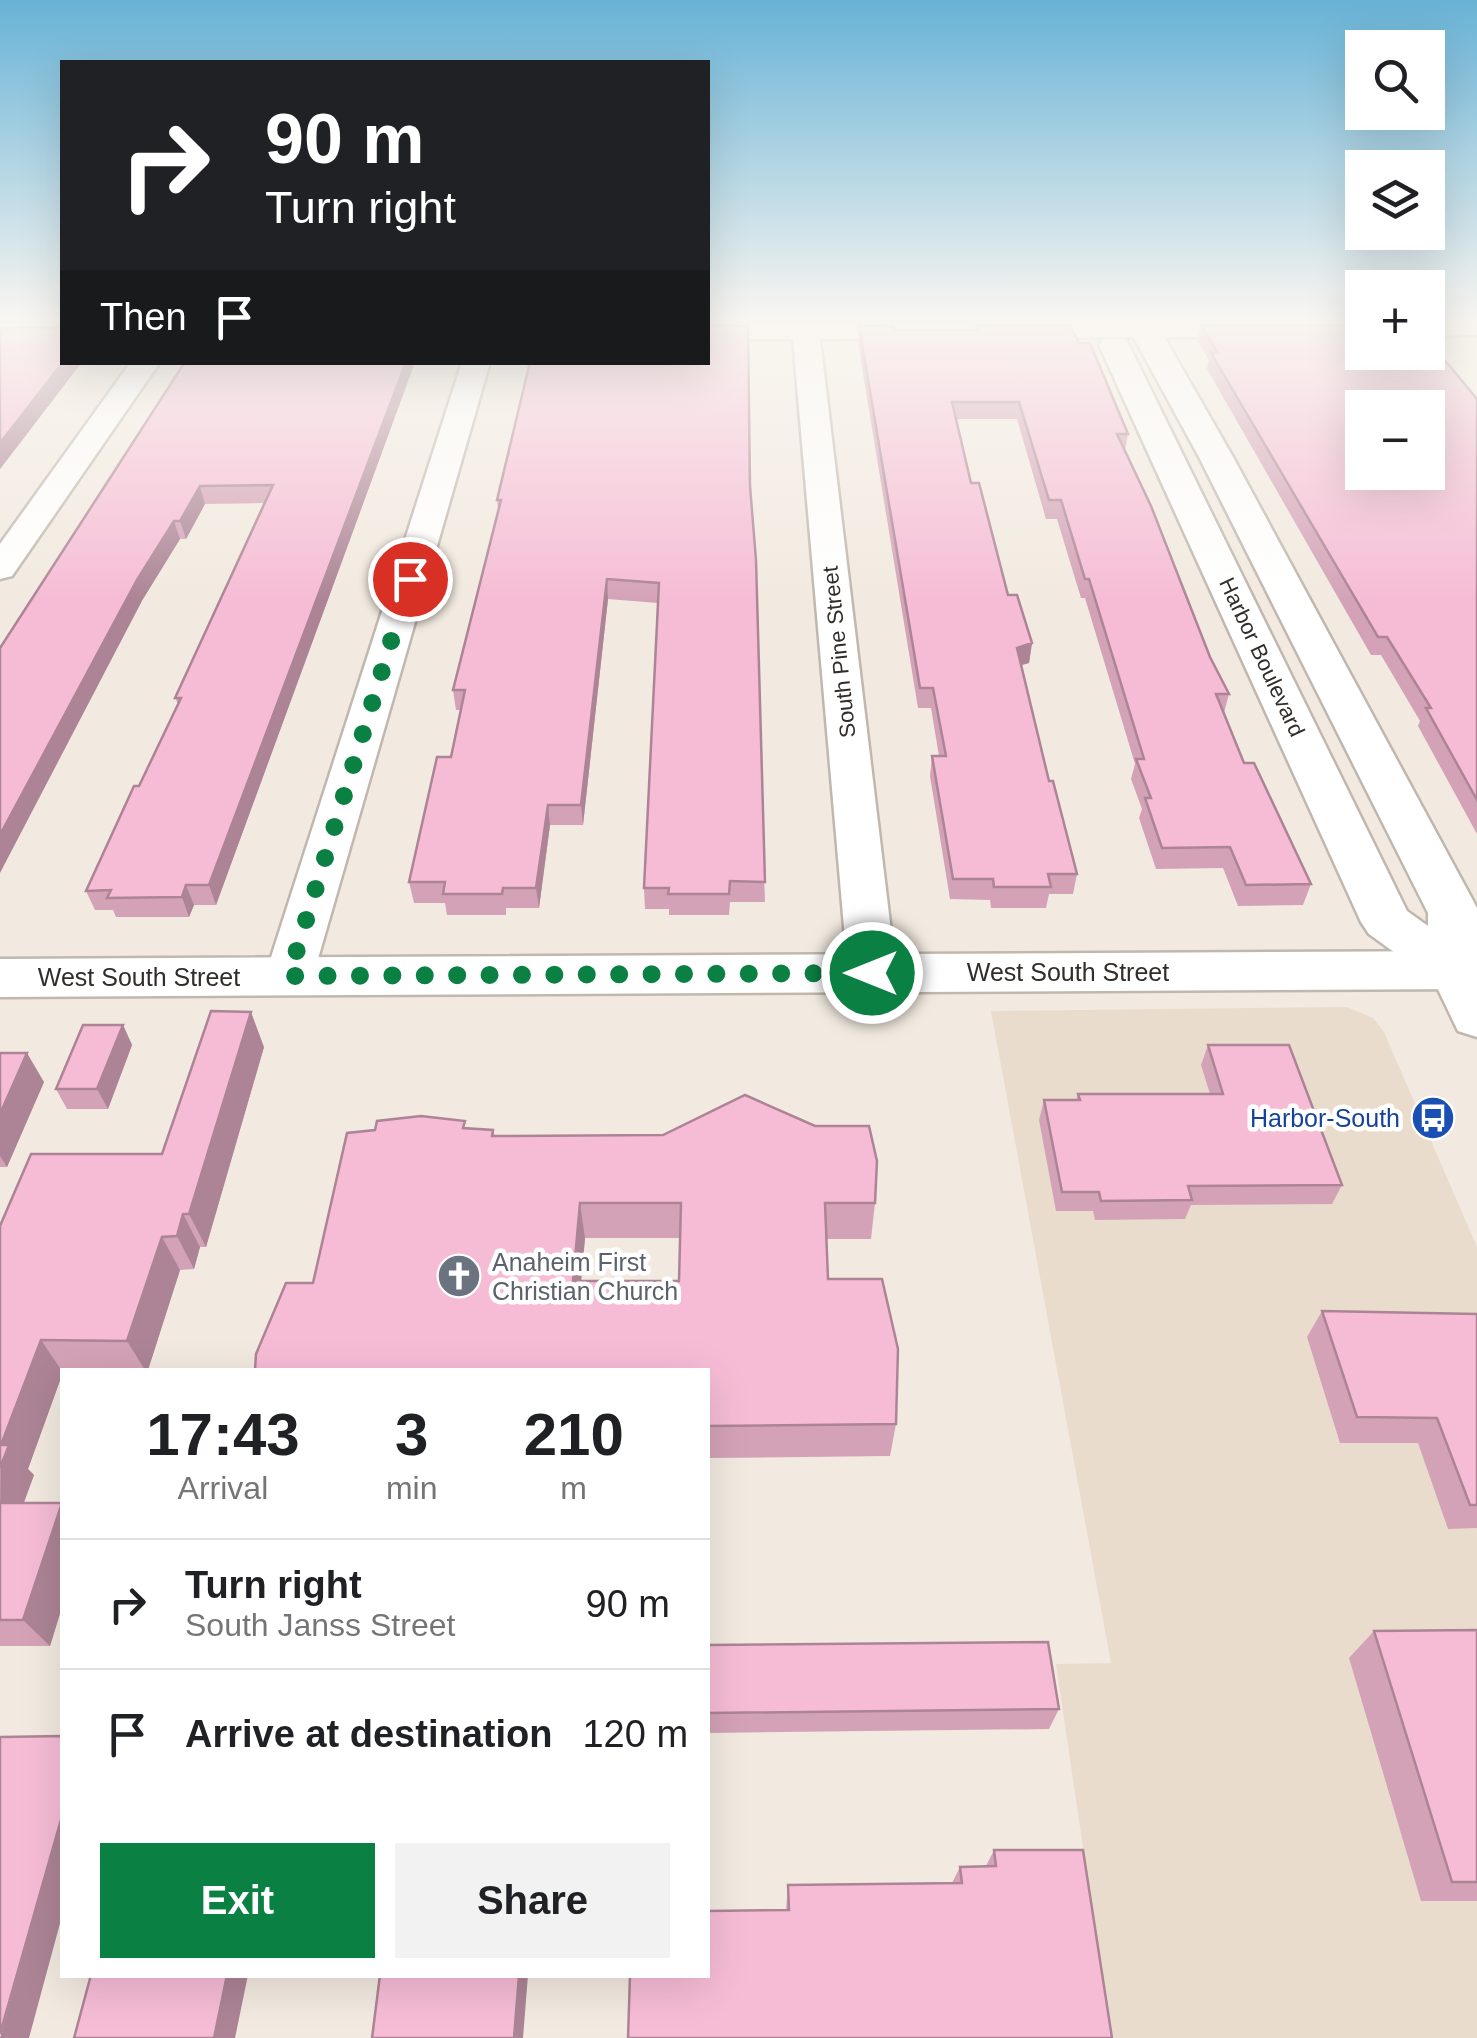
<!DOCTYPE html>
<meta charset="utf-8">
<style>
:root{--surface:#fff;--page:#f2f2f2;--text:#202124;--muted:#757577;--line:#e0e0e0;--accent:#0b8043}
body{margin:0;font-family:Arial,sans-serif;background:var(--page);color:var(--text);height:100vh;display:flex;flex-direction:column;font-size:38px;white-space:nowrap}
*{box-sizing:border-box;margin:0}
p{font-size:32px;color:var(--muted)}
.icon{flex:none;width:55px;height:55px;fill:none;stroke:currentColor;stroke-width:2;stroke-linecap:round;stroke-linejoin:round}
.map{position:relative;flex:1;overflow:hidden}
.side{position:absolute;left:60px;top:1368px;width:650px;height:610px;display:flex;flex-direction:column;background:var(--surface);border-radius:0px;box-shadow:0 10px 40px #0002}
.side>*{flex:none}
.guide{position:absolute;left:60px;top:60px;width:650px;height:305px;border-radius:0px;box-shadow:0 10px 40px #0002;background:#202124;color:#fff;overflow:hidden}
.controls{position:absolute;left:1345px;top:30px;display:grid;gap:20px}
.controls a{display:grid;place-items:center;width:100px;height:100px;border-radius:0px;background:var(--surface);box-shadow:0 10px 40px #0002;font-size:50px}
.pin{position:absolute;display:grid;place-items:center;width:85px;height:85px;color:#fff;margin:-42px;border:5px solid #fff;border-radius:50%;box-shadow:0 2px 10px #0007}
.me{position:absolute;width:110px;margin:-55px;rotate:270deg;stroke-linejoin:round;filter:drop-shadow(0 0 8px #0008)}
.turn{display:flex;align-items:center;gap:35px;height:210px;padding:0 40px;font-size:45px}
.turn .icon{width:130px;height:130px;stroke-width:2.5}
.turn b{display:block;font-size:70px;line-height:85px}
.then{display:flex;align-items:center;height:95px;padding:0 40px;background:#0003;gap:20px;font-size:38px}
.eta{display:flex;justify-content:space-evenly;align-items:center;height:170px;text-align:center}
.eta b{font-size:60px;font-weight:600;line-height:70px}
.primary-button{display:flex;gap:20px;margin-top:auto;padding:20px 40px}
.primary-button a{flex:1;height:115px;border-radius:0px;background:var(--accent);color:#fff;font-size:40px;font-weight:600;line-height:115px;text-align:center}
.primary-button a+a{background:var(--page);color:var(--text)}
ul{padding:0;list-style:none}
li{display:flex;align-items:center;gap:30px;height:130px;padding:0 40px;border-top:2px solid var(--line)}
li div{flex:1}
li b{display:block;font-size:38px}
li em{font-style:normal}
.map>svg:first-child{display:block}
.built{fill:#e9dccd}
.education{fill:#f3ddd0}
.lines{fill:none;stroke-linecap:round;stroke-linejoin:round}
.minor-casing{stroke:#c0b8af;stroke-width:5}
.tertiary-casing{stroke:#c0b8af;stroke-width:5}
.primary-casing{stroke:#c0b8af;stroke-width:5}
.minor{fill:#fff;fill-rule:evenodd}
.tertiary{fill:#fff;fill-rule:evenodd}
.primary{fill:#fff;fill-rule:evenodd}
.wall{fill:#d4a2b7;fill-rule:evenodd}
.shaded-wall{fill:#ac8495}
.building{fill:#f6bcd5;stroke:#ac8495;stroke-width:2.5;fill-rule:evenodd}
.route{stroke:#0b8043;stroke-width:18;stroke-dasharray:0 32.4}
.labels{text-anchor:middle;dominant-baseline:central;stroke-width:9;stroke-linejoin:round;paint-order:stroke}
.far-street-label{font-size:22px;fill:#302d2a;stroke:#fff}
.street-label{font-size:25px;fill:#302d2a;stroke:#fff}
.transit-label{font-size:25px;fill:#164399;stroke:#fff;text-anchor:end}
.worship-label{font-size:25px;fill:#5b616d;stroke:#fff;text-anchor:start}
</style>
<div class="map">
<svg width="1477" height="2038" viewBox="0 0 1477 2038">
<rect width="100%" height="100%" fill="#f2eae0"/>
<!-- built -->
<path class="built" d="M1347 1007 1373 1018 1384 1032 1477 1247V2038H1111L1056 1664 1111 1663 991 1011Z"/>
<!-- education -->
<path class="education" d="M708 316H956L957 321 708 322Z"/>
<g class="lines">
<!-- minor casing -->
<g class="minor-casing">
<path id="minor" d="M1477 319V335L1428 336V320Z
M1362 320V336L820 339 896 973 889 985 872 990 855 985 848 973 793 339H708V323Z
M131 362H160L12 576 0 579V544Z
M462 362H490L313 976 306 988 289 993 272 988 265 976Z"/>
</g>
<!-- tertiary casing -->
<g class="tertiary-casing">
<path id="tertiary" d="M1477 951V989L0 997V959Z"/>
</g>
<!-- primary casing -->
<g class="primary-casing">
<path id="primary" d="M1122 316H1152L1233 457 1477 908V1037L1458 1031 1434 981 1369 934 1361 922 1099 345 1103 339H1125L1129 345 1407 911 1428 926V913L1199 457Z"/>
</g>
<!-- minor -->
<use href="#minor" class="minor"/>
<!-- tertiary -->
<use href="#tertiary" class="tertiary"/>
<!-- primary -->
<use href="#primary" class="primary"/>
</g>
<!-- wall -->
<path class="wall" d="M0 316H62V362H82L0 469V328H56L60 324V320L0 321Z
M708 316H747V319L708 320Z
M854 316H887V318L855 319Z
M968 316H1058L1057 318H968Z
M1182 316H1362V317H1183Z
M976 325 1128 434 1125 450 1210 657 1229 694 1224 713 1244 763 1311 884 1303 905 1238 906 1223 868 1156 869 1139 818 1142 809 1131 779 1135 764 1085 598H1081L1057 519H1046L1017 419H956L971 483 1008 595 1032 643 1029 663 1021 665 1049 781 1077 874 1073 894H1049L1046 908H991L990 900 950 899 930 776 932 756H939L931 708H918L858 343 859 326 894 330H975Z
M1201 325 1477 399V834L1418 726 1420 721 1381 655H1371L1207 369 1209 360 1197 341Z
M185 362H415L216 905H194L189 917H116L113 910H95L86 891 139 786 178 704 175 698 264 503 205 504 186 539H180L143 599Z
M750 486 765 902H730L729 915H669V909H645L644 888 658 603 608 599 583 825H550L539 908H506V915H447L445 903H414L409 882 451 757 461 710H456L453 690 498 511 497 500Z
M123 1025 132 1045 108 1109H67L56 1089Z
M1208 1045 1342 1185 1332 1204 1191 1205 1185 1219 1095 1220 1093 1211H1056L1039 1120 1044 1100H1076L1078 1094H1210L1201 1065Z
M264 1047 206 1247H200L194 1269 180 1270 148 1370H62V1375L28 1469 34 1475 24 1503H62V1607L50 1646H0V1226L162 1154Z
M0 1053 44 1082 7 1167H0Z
M466 1128 493 1130 495 1136 875 1203 871 1239H826L828 1279 896 1424 890 1456 708 1458V1370L313 1283ZM585 1238H680L679 1281H581Z
M1322 1311 1477 1314V1528L1448 1529 1418 1443H1340L1307 1337Z
M1477 1630V1901H1421L1349 1658 1374 1631Z
M708 1645 1059 1709 1049 1729 708 1733Z
M994 1850H1083L630 1975 786 1910 788 1885 952 1883 960 1867 986 1866Z"/>
<!-- shaded-wall -->
<path class="shaded-wall" d="M63 362H82L0 469V443Z
M406 362H415L216 905 209 885Z
M200 486 205 504 186 539 180 521Z
M174 521 180 539 143 599 0 873V835L137 580Z
M607 579 608 599 583 825 581 805Z
M1032 643 1029 663 1014 667 1017 648Z
M548 805 550 825 539 908 536 888Z
M186 885 194 905 189 917 182 897Z
M251 1012 264 1047 206 1247 189 1214Z
M123 1025 132 1045 108 1109 97 1089Z
M27 1053 44 1082 7 1167 0 1156V1114Z
M580 1203 585 1238 578 1316 573 1281Z
M183 1214 200 1247 194 1269 177 1236Z
M162 1237 180 1270 148 1370H145L127 1341Z
M41 1340 62 1371V1375L28 1469 34 1475 13 1531 0 1517 1 1445Z
M62 1506V1607L50 1646 23 1620Z
M62 1816V1916L29 2038H0Z
M227 1975H248L235 2038H214Z
M519 1975H528L523 2038H514Z"/>
<!-- building -->
<path class="building" d="M59 316H62L63 362 0 443V328H56L60 324Z
M708 325 748 326 750 486 756 560 765 882 730 881 729 894H668L669 888H644L659 583 607 579 581 805H548L536 888H503L502 894H443L445 882H409L437 757H451L465 690H453L501 500H497L530 362H708Z
M976 325H1070L1079 343H1090L1128 434H1117L1151 506 1210 657 1229 694H1216L1244 763H1254L1311 884 1246 885 1230 847 1162 848 1145 798H1151L1136 759H1144L1089 579H1085L1061 500H1049L1019 402H952L971 483H979L1008 595H1017L1032 643 1017 648 1049 781H1053L1077 874H1048L1051 887H994L993 879H953L932 756H946L933 688H920L859 326H893L894 330H977Z
M1201 325H1362V352H1428V340L1477 399V800L1426 708H1431L1387 637H1378L1211 353H1218ZM1362 408H1428V472H1362Z
M185 362H406L209 885H186L182 897 107 898 111 890 86 891 134 786H139L181 698H175L273 485 200 486 180 521H174L137 580 0 835V648Z
M211 1011 251 1012 189 1214H183L177 1236 162 1237 127 1341 41 1340 1 1445H9L0 1468V1226L31 1154H162Z
M83 1025H123L97 1089H56Z
M1208 1045H1289L1342 1185 1188 1186 1192 1200 1101 1201 1099 1192H1062L1044 1100H1080L1078 1094H1223Z
M0 1053H27L0 1114Z
M745 1095 815 1126H869L877 1161 875 1203H825L828 1279H882L898 1349 896 1424 708 1426V1370H255L256 1354 286 1283H313L347 1133 375 1130 377 1121 421 1116 465 1121 463 1128 493 1130 492 1136 663 1135ZM580 1203H681L679 1281H573Z
M1322 1311 1477 1314V1505H1470L1437 1418 1357 1417Z
M0 1503H62L23 1620H0Z
M1477 1630V1882H1452L1374 1631Z
M1048 1642 1059 1709 708 1713V1645Z
M62 1736V1816L0 2034V1737Z
M994 1850H1083L1112 2038H628L630 1975H708V1911L789 1910 788 1885 962 1883 960 1867 996 1866Z
M91 1975H227L214 2038H74Z
M380 1975H519L514 2038H372Z"/>
<!-- sky -->
<linearGradient id="sky" x2="0" y2="1"><stop stop-color="#67b2d6"/><stop offset="0.53" stop-color="#f9f6f1"/><stop offset="1" stop-color="#f9f6f1" stop-opacity="0"/></linearGradient>
<rect width="1477" height="601" fill="url(#sky)"/>
<g class="lines">
<!-- route -->
<path class="route" d="M410 579 289 976 872 973"/>
</g>
<!-- icons -->
<defs>
<g id="bus-disc" transform="scale(2.25)"><circle r="9.5" fill="#1a4fb4" stroke="#fff"/><path d="M-5-6H5V4H4V6H2V4H-2V6H-4V4H-5ZM-3.5-4V0h7V-4ZM-3.5 1.2v1.5H-2V1.2ZM2 1.2v1.5H3.5V1.2Z" fill="#fff"/></g>
<g id="church-disc" transform="scale(2.25)"><circle r="9.5" fill="#6b7280" stroke="#fff"/><path d="M-1.2-6h2.4v3.5h3.3v2.4h-3.3V6h-2.4V-.1h-3.3v-2.4h3.3Z" fill="#fff"/></g>
</defs>
<g fill-rule="evenodd">
<use href="#bus-disc" x="1433" y="1118"/>
<use href="#church-disc" x="459" y="1276"/>
</g>
<g class="labels">
<!-- far-street labels -->
<g class="far-street-label">
<text transform="translate(839 652) rotate(-96)">South Pine Street</text>
<text transform="translate(1262 657) rotate(65)">Harbor Boulevard</text>
</g>
<!-- street labels -->
<g class="street-label">
<text x="1068" y="972">West South Street</text>
<text x="139" y="977">West South Street</text>
</g>
<!-- transit labels -->
<g class="transit-label">
<text x="1400" y="1118">Harbor-South</text>
</g>
<!-- worship labels -->
<g class="worship-label">
<text x="492" y="1262">Anaheim First<tspan x="492" dy="29">Christian Church</tspan></text>
</g>
</g>
</svg>
<div class="controls">
<a><svg class="icon" aria-label="search" viewBox="0 0 24 24"><circle cx="10" cy="10" r="6"/><path d="M15 15l6 6"/></svg></a>
<a><svg class="icon" aria-label="layers" viewBox="0 0 24 24"><path d="M12 4l9 5-9 5-9-5zM3 14l9 5 9-5"/></svg></a>
<a>+</a>
<a>−</a>
</div>
<div class="pin" style="left:410px;top:579px;background:#d93025"><svg class="icon" aria-label="arrive" viewBox="0 0 24 24"><path d="M6 21V4h12l-3 4 3 4H6"/></svg></div>
<svg class="me" style="left:872px;top:973px" viewBox="-20 -20 40 40"><circle r="17" fill="#0b8043" stroke="#fff" stroke-width="3"/><path d="M0-11L8 9 0 5-8 9z" fill="#fff"/></svg>
<div class="guide">
<div class="turn"><svg class="icon" aria-label="right" viewBox="0 0 24 24"><path d="M7 20v-9h11M14 6l5 5-5 5"/></svg><div><b>90 m</b>Turn right</div></div>
<div class="then">Then<svg class="icon" aria-label="arrive" viewBox="0 0 24 24"><path d="M6 21V4h12l-3 4 3 4H6"/></svg></div>
</div>
<section class="side">
<div class="eta">
<div><b>17:43</b><p>Arrival</p></div>
<div><b>3</b><p>min</p></div>
<div><b>210</b><p>m</p></div>
</div>
<ul>
<li><svg class="icon" aria-label="right" viewBox="0 0 24 24"><path d="M7 20v-9h11M14 6l5 5-5 5"/></svg><div><b>Turn right</b><p>South Janss Street</p></div><em>90 m</em></li>
<li><svg class="icon" aria-label="arrive" viewBox="0 0 24 24"><path d="M6 21V4h12l-3 4 3 4H6"/></svg><div><b>Arrive at destination</b></div><em>120 m</em></li>
</ul>
<div class="primary-button"><a>Exit</a><a>Share</a></div>
</section>
</div>
